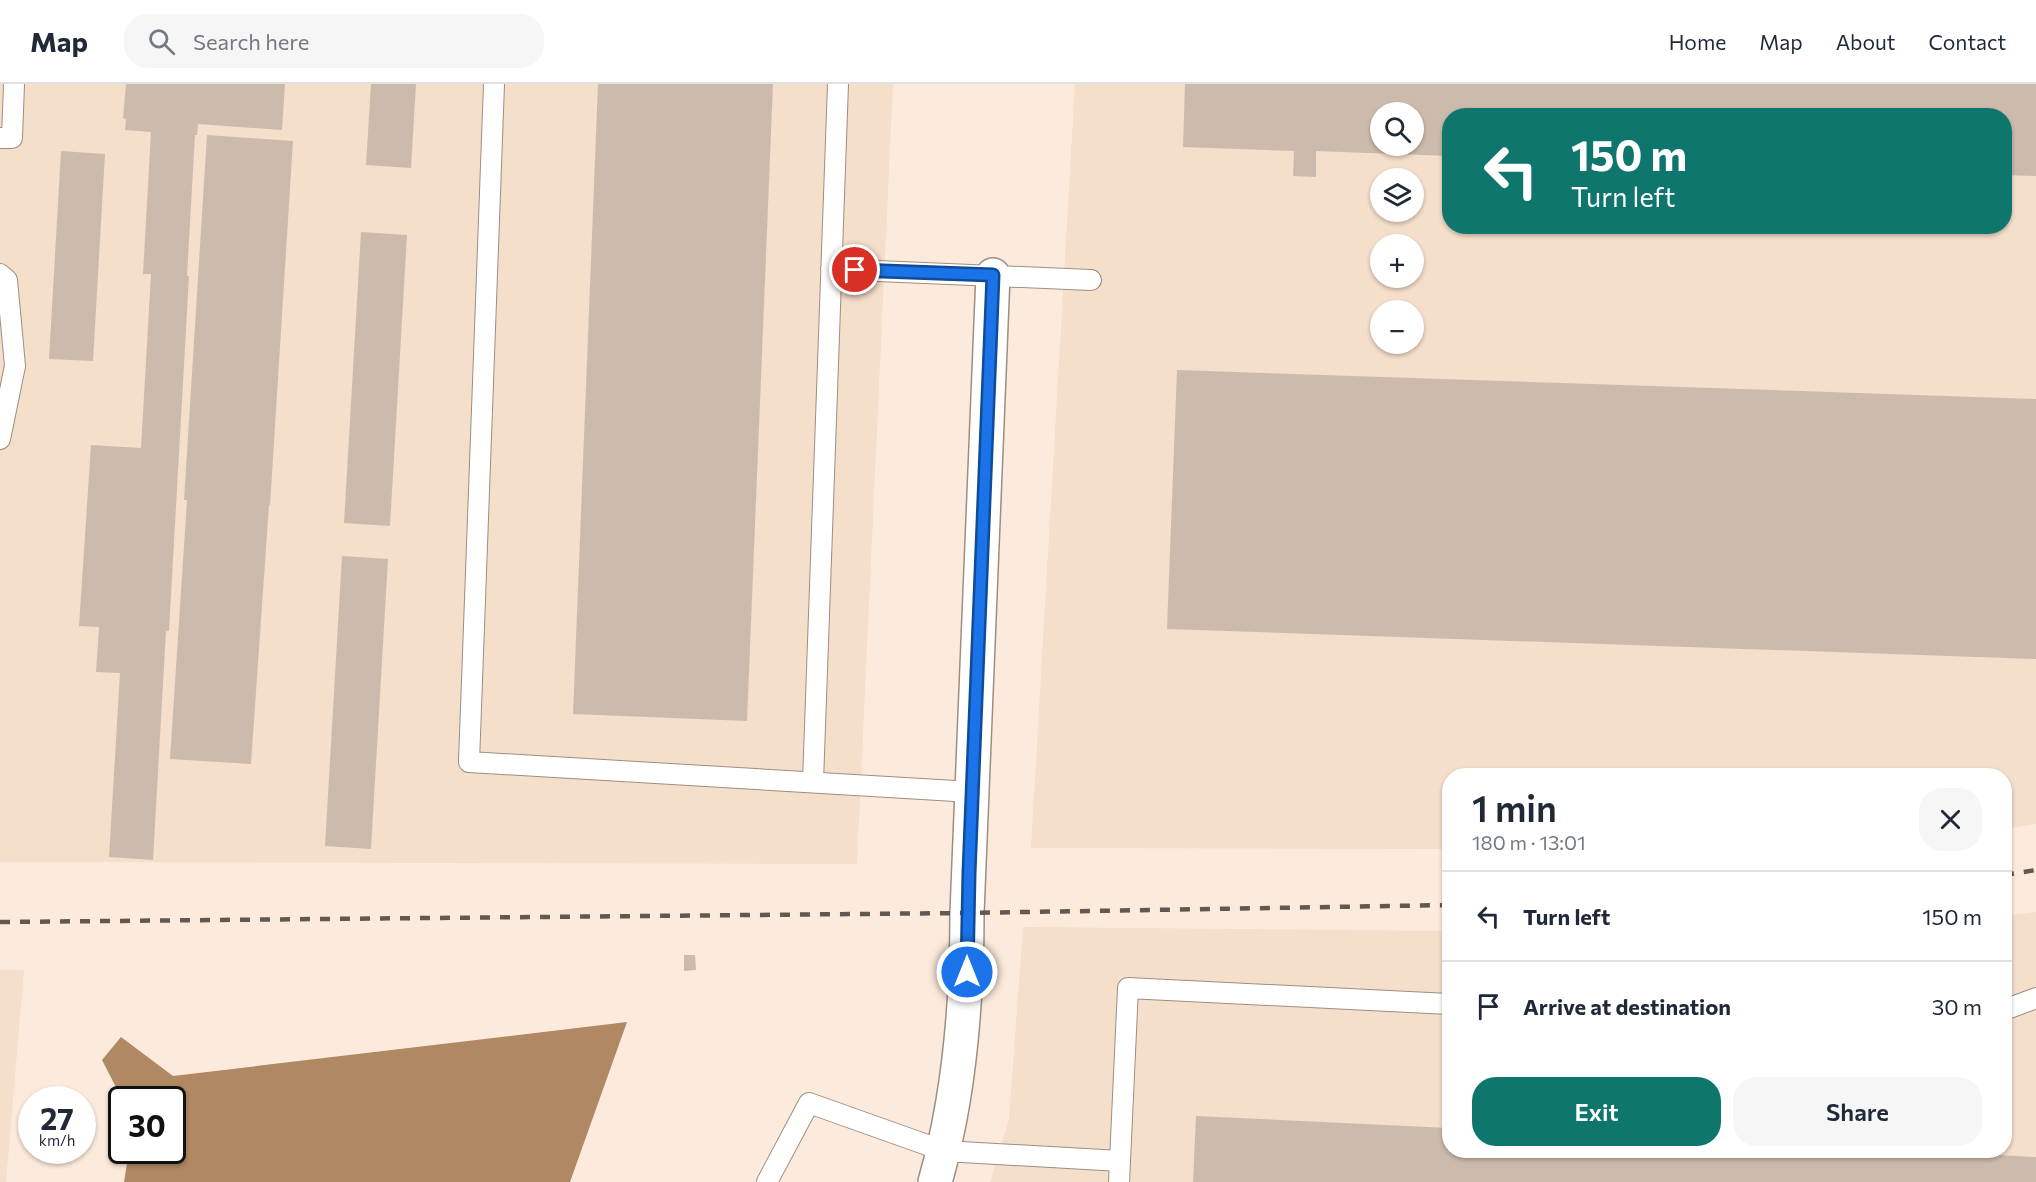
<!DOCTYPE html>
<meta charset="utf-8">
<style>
:root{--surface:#fff;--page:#f6f6f7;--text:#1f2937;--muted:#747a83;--line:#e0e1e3;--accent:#0f766e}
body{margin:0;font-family:Commissioner,sans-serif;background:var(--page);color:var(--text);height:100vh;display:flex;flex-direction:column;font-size:22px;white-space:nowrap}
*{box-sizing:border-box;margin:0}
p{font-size:20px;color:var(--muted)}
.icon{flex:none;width:33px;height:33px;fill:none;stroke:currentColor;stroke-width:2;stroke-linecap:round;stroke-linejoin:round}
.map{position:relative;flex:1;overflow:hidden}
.details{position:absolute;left:1442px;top:684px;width:570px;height:390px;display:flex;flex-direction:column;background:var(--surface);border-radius:24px;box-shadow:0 2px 4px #0004}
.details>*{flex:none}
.top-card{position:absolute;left:1442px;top:24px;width:570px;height:126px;border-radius:24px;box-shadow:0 2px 4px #0004;background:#0f766e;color:#fff;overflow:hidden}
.tools{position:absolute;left:1370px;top:18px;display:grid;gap:12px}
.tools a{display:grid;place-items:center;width:54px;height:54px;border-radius:50%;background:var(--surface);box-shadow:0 2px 4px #0004;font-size:30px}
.speed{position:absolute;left:18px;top:1002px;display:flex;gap:12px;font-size:30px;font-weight:700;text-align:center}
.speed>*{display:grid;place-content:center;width:78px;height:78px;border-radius:50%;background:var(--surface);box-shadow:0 2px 4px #0004;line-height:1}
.speed small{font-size:15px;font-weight:400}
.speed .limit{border:3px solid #111;border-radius:9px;background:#fff;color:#111}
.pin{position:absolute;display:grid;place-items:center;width:51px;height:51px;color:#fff;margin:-26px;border:3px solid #fff;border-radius:50%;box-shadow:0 2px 6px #0007}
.me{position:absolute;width:66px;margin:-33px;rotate:0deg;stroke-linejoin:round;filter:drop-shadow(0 0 4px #0008)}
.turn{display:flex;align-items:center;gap:21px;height:126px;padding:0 30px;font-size:27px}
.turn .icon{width:78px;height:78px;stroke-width:2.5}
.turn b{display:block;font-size:42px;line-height:51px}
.round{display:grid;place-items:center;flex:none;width:63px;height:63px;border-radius:24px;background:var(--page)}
.head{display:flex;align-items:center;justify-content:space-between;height:102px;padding:0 30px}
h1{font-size:36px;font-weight:600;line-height:45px}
.button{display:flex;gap:12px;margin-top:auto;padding:12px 30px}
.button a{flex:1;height:69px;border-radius:24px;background:var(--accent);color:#fff;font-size:24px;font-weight:600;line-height:69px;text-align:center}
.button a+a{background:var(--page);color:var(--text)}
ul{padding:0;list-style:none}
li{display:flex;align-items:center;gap:18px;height:90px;padding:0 30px;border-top:2px solid var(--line)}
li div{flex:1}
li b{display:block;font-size:22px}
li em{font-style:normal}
header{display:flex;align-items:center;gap:36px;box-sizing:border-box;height:84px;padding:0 30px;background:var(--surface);border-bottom:2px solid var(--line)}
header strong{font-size:28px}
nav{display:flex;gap:33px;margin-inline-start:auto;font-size:21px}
.search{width:420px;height:54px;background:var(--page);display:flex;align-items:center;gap:15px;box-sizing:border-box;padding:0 21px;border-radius:24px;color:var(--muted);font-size:22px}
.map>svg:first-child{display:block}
.built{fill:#f5deca;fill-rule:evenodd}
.water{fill:#b08863}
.building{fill:#ccbbad;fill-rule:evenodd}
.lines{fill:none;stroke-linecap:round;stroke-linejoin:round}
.service-casing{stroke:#9e8e81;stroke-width:22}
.minor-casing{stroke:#9e8e81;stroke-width:36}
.service{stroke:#fff;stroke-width:20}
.minor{stroke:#fff;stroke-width:33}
.rail{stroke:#615951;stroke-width:4.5;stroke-dasharray:10 10;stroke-linecap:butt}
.route-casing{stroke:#114b97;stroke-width:15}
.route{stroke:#1a73e8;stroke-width:10}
</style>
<header>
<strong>Map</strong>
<div class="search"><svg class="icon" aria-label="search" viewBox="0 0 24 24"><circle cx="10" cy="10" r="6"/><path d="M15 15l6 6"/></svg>Search here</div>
<nav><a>Home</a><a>Map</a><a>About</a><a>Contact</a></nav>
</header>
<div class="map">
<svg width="2036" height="1098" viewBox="0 0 2036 1098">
<rect width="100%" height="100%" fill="#fcebdc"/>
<!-- built -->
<path class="built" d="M0 0H893L857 780 0 778Z
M1075 0H2036V740L2004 745V692H1449V765L1031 764ZM1380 28H1413V62H1380ZM1449 32H2004V142H1449ZM1380 94H1413V128H1380ZM1380 160H1413V194H1380ZM1380 226H1413V260H1380Z
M2036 828V1098H990L1009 1035 1023 843 1449 847V1066H2004V832Z
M0 886H24L6 1098H0Z"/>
<!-- water -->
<path class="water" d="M627 938 570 1098H124L129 1067 172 1066V1016L122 1015 102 976 121 953 173 992Z"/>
<!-- building -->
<path class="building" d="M126 0H285L282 46 198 40 197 51H195L187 192H189L169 547H166L153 776 109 773 120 589 96 588 99 543 79 542 91 361 141 364 151 190H143L151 48 125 46 126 35 123 34Z
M371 0H416L411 84 366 81Z
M598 0H773L747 637 573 630Z
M1185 0H2036V92L2004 91V32H1449V72L1316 67V93L1293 92 1294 67 1183 63ZM1380 28H1413V62H1380Z
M207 51 293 57 270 421H269L251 680 170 675 187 416H184Z
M61 67 105 70 93 277 49 275Z
M361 148 407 151 390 442 344 439Z
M1177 286 2036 315V575L1167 545Z
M342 472 388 475 371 765 325 762Z
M684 871H695L696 886 684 887Z
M1196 1032 1449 1044V1066H1907L2036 1073V1098H1193Z"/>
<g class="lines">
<!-- service casing -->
<g class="service-casing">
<path id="service" d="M494 0 469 678 972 708
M0 54H12L14 0
M831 185 1091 196
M0 190 7 196 15 282 0 355
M813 698 838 0
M2004 926 2036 914
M767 1098 809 1019 944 1067 1120 1077 1128 904 1449 920
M1119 1098 1120 1077"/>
</g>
<!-- minor casing -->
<g class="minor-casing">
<path id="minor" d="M935 1098C960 1011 967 919 967 829L993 191"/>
</g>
<!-- service -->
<use href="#service" class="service"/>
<!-- minor -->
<use href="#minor" class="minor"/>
<!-- rail -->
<path class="rail" d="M2004 791 2036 786
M0 838 967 829 1449 821"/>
</g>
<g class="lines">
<!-- route casing -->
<g class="route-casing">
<path id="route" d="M855 186 993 191 969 789 967 888"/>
</g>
<!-- route -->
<use href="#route" class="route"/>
</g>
</svg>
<div class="tools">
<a><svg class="icon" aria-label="search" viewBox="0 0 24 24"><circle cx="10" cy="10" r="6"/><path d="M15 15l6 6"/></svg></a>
<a><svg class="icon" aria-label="layers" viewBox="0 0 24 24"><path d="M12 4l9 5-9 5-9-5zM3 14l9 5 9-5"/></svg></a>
<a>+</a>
<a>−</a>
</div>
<div class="speed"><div>27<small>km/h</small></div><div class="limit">30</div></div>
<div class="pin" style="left:855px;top:186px;background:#d93025"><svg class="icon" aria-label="arrive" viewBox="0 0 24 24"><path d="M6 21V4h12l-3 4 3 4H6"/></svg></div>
<svg class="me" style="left:967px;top:888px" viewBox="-20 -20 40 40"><circle r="17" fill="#1a73e8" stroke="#fff" stroke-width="3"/><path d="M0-11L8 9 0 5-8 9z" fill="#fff"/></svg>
<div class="top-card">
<div class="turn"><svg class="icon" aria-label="left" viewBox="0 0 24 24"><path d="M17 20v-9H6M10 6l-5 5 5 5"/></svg><div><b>150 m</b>Turn left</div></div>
</div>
<section class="details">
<div class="head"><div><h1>1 min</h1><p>180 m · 13:01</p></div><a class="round"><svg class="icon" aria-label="close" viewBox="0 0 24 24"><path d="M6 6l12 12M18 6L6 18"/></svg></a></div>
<ul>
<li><svg class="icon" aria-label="left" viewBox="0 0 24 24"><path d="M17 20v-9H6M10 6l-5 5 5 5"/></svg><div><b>Turn left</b></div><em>150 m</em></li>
<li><svg class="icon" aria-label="arrive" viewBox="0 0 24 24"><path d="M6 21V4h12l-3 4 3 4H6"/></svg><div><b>Arrive at destination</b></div><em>30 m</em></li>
</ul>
<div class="button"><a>Exit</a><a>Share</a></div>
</section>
</div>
